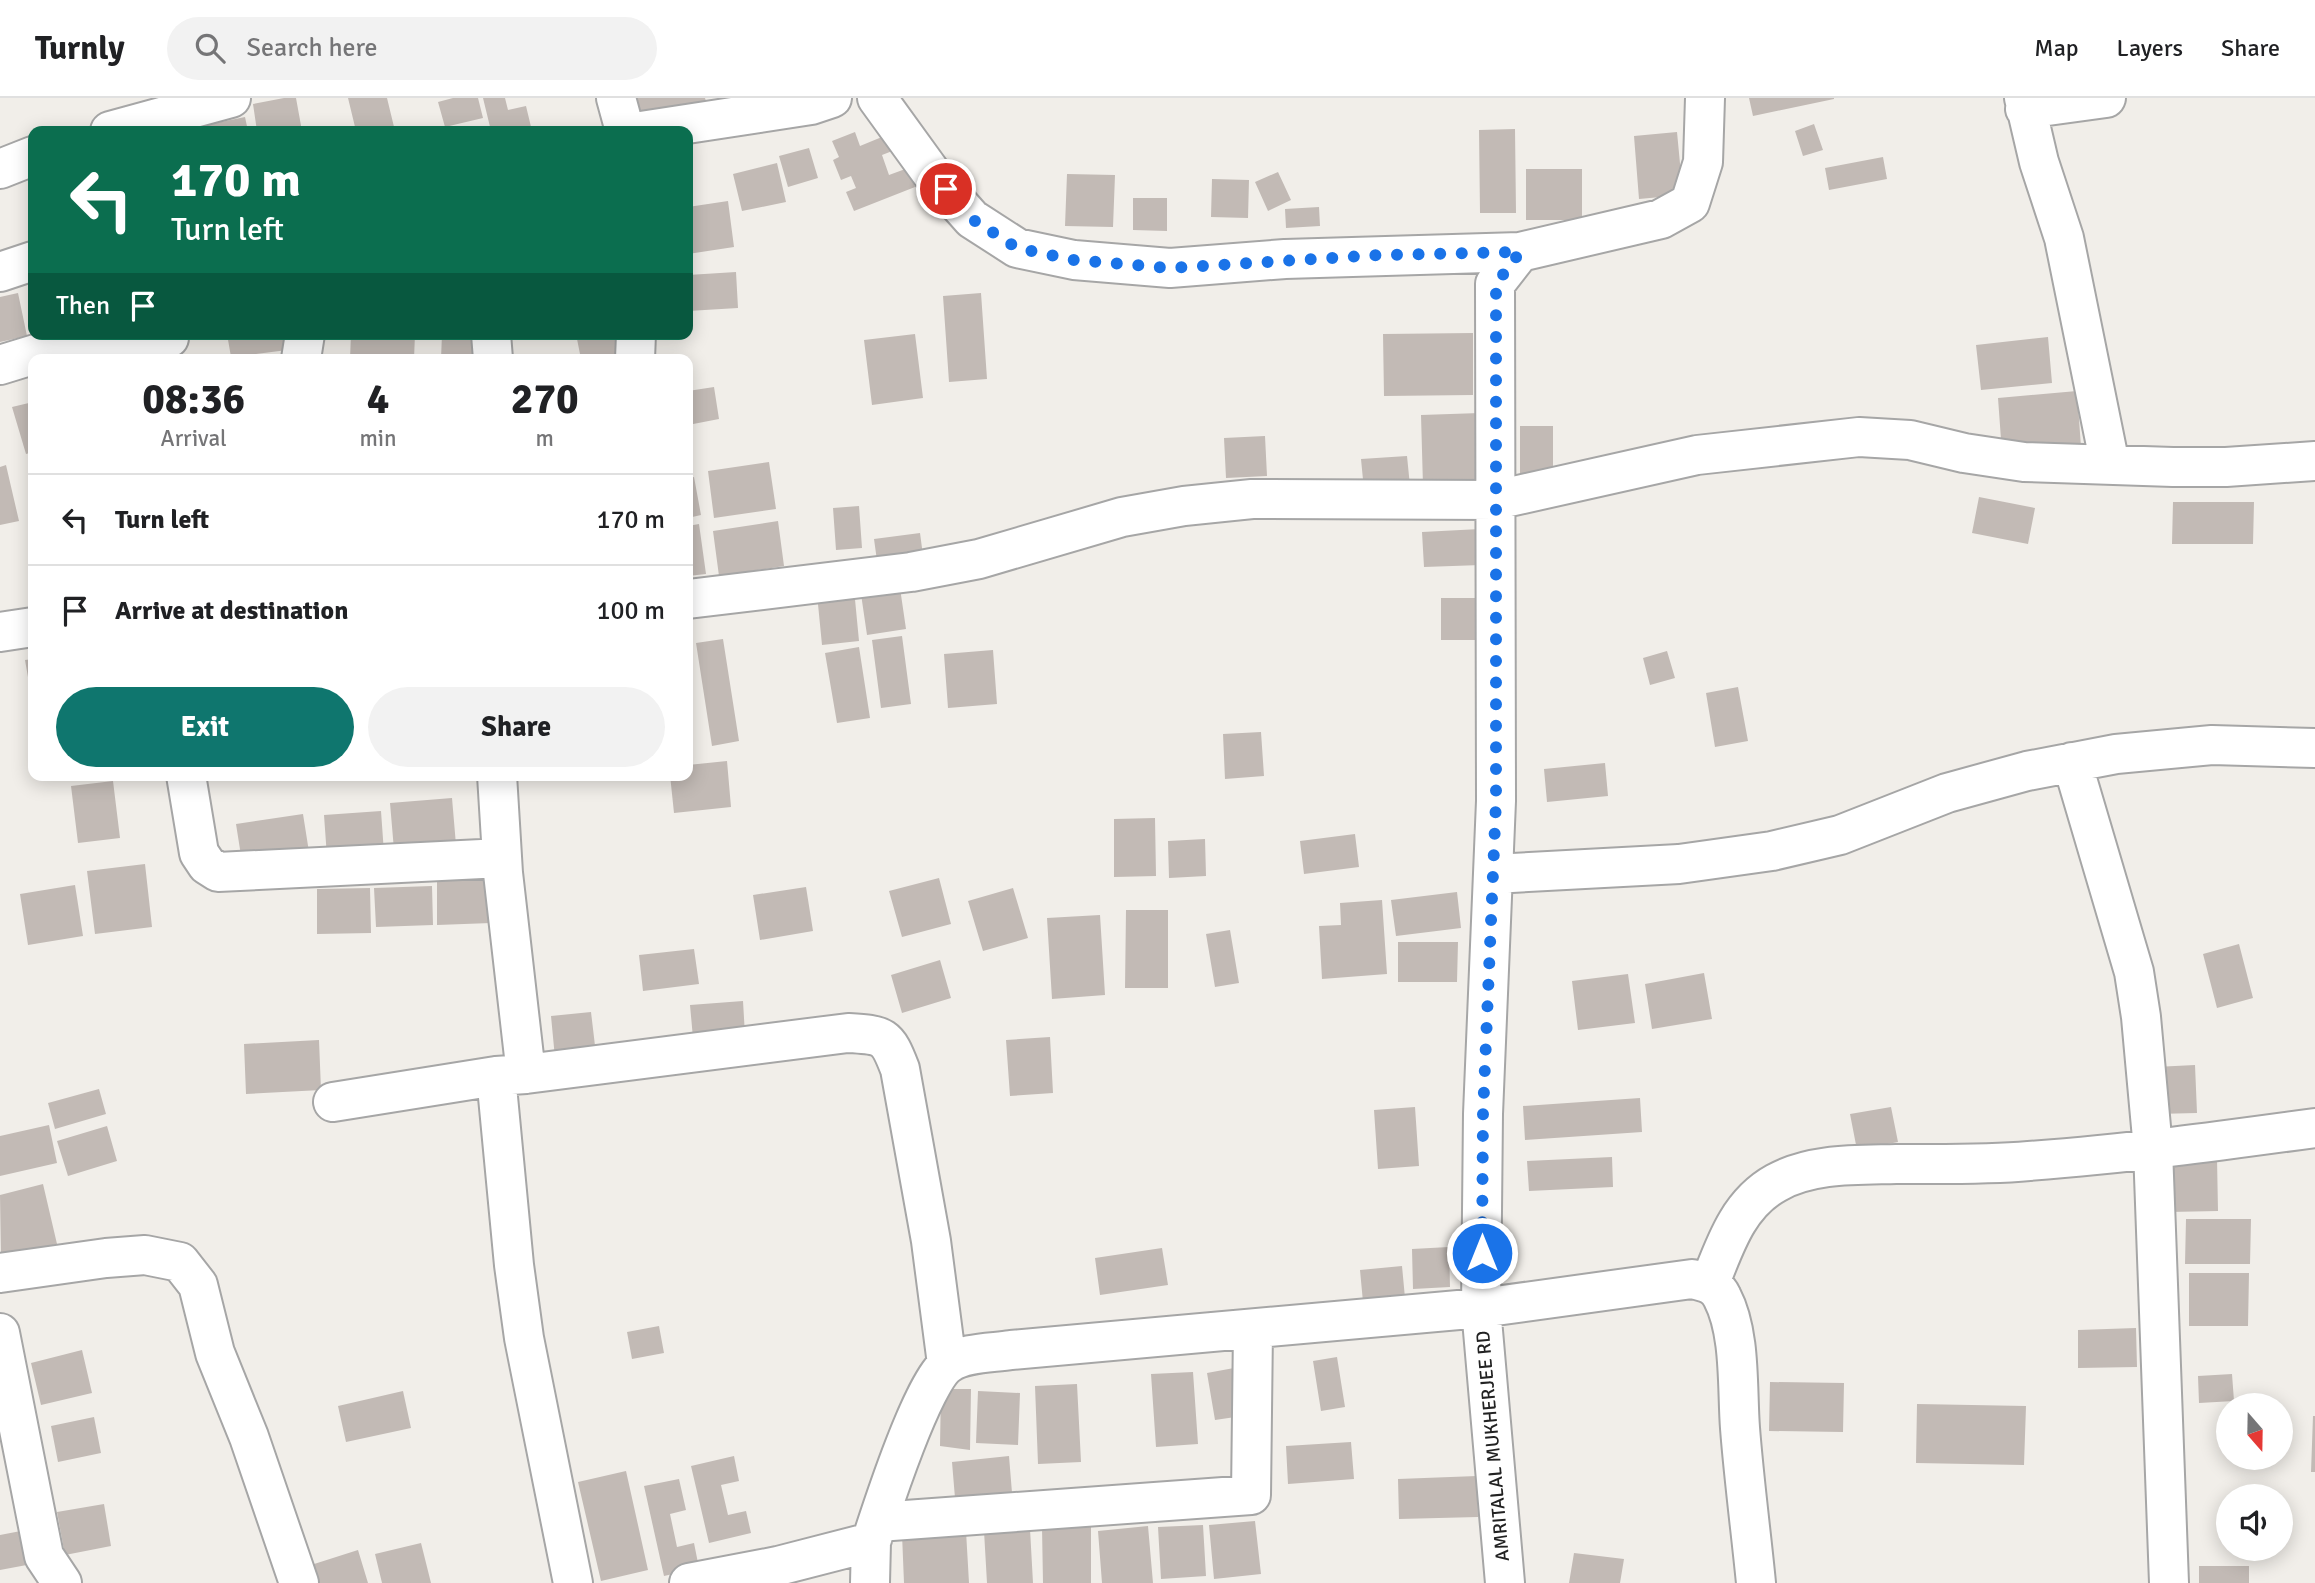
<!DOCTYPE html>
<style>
:root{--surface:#fff;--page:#f2f2f2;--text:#202124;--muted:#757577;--line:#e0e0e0;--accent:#0f766e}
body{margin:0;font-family:Signika,sans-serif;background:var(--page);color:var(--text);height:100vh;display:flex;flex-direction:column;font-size:26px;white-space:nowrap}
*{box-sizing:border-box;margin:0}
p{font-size:23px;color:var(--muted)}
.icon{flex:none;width:38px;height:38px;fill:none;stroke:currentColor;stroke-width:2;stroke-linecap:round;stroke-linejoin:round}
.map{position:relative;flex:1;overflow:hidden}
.side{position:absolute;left:28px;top:256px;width:665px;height:427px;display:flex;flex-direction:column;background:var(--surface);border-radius:14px;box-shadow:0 4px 18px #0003}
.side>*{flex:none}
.top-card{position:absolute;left:28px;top:28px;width:665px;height:214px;border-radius:14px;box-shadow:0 4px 18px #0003;background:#0b6e4f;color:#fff;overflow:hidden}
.needle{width:46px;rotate:160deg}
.buttons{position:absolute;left:2216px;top:1295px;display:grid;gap:14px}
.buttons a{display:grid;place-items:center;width:77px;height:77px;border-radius:50%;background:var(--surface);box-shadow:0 4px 18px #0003;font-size:35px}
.pin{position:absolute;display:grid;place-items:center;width:60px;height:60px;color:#fff;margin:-30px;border:4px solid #fff;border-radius:50%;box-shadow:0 2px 7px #0007}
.me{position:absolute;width:77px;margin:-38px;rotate:0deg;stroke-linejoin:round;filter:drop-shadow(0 0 5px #0008)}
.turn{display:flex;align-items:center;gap:24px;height:147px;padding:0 28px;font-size:32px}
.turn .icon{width:91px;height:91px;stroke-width:2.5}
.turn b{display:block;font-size:49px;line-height:60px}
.then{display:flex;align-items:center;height:66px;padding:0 28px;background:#0003;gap:14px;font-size:26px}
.eta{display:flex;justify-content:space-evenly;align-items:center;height:119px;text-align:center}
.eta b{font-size:42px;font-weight:800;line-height:49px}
.primary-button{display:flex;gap:14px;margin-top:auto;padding:14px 28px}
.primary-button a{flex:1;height:80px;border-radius:42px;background:var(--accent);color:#fff;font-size:28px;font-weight:800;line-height:80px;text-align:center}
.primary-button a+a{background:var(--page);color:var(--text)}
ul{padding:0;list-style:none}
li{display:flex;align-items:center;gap:21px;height:91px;padding:0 28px;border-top:2px solid var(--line)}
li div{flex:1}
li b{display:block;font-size:26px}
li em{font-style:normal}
header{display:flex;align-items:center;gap:42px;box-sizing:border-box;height:98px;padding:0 35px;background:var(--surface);border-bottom:2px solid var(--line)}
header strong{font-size:33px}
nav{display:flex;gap:38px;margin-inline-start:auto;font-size:24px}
.search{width:490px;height:63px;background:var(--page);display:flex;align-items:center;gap:18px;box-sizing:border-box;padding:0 24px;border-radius:38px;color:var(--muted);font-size:26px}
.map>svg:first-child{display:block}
.building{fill:#c2bab5}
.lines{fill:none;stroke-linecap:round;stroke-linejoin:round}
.minor-casing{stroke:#a6a6a6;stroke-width:42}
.minor{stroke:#fff;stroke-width:38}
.route{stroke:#1a73e8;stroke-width:12;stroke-dasharray:0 21.6}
.labels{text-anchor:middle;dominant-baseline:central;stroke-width:7;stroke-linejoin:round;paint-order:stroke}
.street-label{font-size:19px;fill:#222;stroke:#fff}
</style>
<header>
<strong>Turnly</strong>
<div class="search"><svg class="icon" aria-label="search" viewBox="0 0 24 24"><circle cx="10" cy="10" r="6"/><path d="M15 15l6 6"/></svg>Search here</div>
<nav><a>Map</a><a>Layers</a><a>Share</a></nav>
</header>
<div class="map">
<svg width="2315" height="1485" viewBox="0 0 2315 1485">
<rect width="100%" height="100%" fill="#f1eee9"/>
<!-- building -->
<path class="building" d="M284 0H296L302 33H257L253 6Z
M348 0H387L395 33H356Z
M453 0H478L483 20 445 29 438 4Z
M483 0H505L508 12 526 8 532 33H491Z
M634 0H705L706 3 636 14Z
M1749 0H1834V1L1753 18Z
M245 19 248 33H188L187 31Z
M1814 26 1823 52 1803 58 1795 33Z
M1515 31 1516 115H1480L1479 32Z
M855 34 860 48 894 34 900 50 882 57 889 77 908 70 915 89 854 113 846 94 856 90 851 78 841 82 833 62 839 59 832 43Z
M1677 34 1683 97 1639 101 1634 38Z
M809 50 818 80 788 89 779 58Z
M1883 59 1887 81 1829 92 1825 70Z
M777 65 786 104 742 113 733 76Z
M1526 71H1582V122H1526Z
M1278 74 1291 102 1268 113 1255 84Z
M1067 76 1115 77 1113 129 1065 128Z
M1212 81 1249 82 1248 120 1211 119Z
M1133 100H1167V133L1133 132Z
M728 103 734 149 688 156V109Z
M1319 109 1320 128 1286 130 1285 111Z
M736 174 738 210 688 213V177Z
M18 195 27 238 0 244V199Z
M981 195 987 281 949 284 943 198Z
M1473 235V297L1384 298 1383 236Z
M227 236H294L295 251 231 259Z
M351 236H415L414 261H350Z
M442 236H478L476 261H441Z
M576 236H624L628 261H581Z
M915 236 923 300 872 307 864 242Z
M2048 239 2052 285 1981 292 1976 247Z
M714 289 719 321 688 327V293Z
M2077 293 2081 349 2002 355 1998 300Z
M33 304V354L26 356 12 309Z
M1480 315 1482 387 1423 388 1421 317Z
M1520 328H1553V378L1520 379Z
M1265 338 1267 378 1226 380 1224 340Z
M1407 358 1410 388 1364 392 1361 361Z
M769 364 776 411 714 420 708 373Z
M6 367 19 423 0 427V369Z
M694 379 701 417 688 420V380Z
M1979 399 2035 410 2028 446 1972 435Z
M2173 404H2254L2253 446H2172Z
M859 408 862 450 836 452 833 410Z
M778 423 784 468 719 478 713 433Z
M699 426 706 476 688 478V428Z
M1480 431 1481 467 1424 469 1422 434Z
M920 435 924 465 878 470 874 441Z
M900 490 906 531 867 537 861 496Z
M854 491 859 543 822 547 817 496Z
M1441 500H1481L1482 542H1441Z
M902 538 911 606 881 610 872 542Z
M723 541 739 643 712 648 696 545Z
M859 549 870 620 837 625 825 555Z
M993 552 997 606 948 610 944 556Z
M1667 553 1675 580 1650 587 1643 560Z
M33 561V602H32L25 562Z
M1738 589 1748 643 1715 649 1706 595Z
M1261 634 1264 678 1225 681 1223 636Z
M727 663 731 709 674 715 670 677H688V667Z
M1605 665 1608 698 1547 704 1544 671Z
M113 683 120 740 78 745 71 688Z
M452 700 456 747 394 752 390 705Z
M381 713 384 755 327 759 324 717Z
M303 716 309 754 242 764 236 726Z
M1155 720 1156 778 1114 779V721Z
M1355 736 1359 769 1304 776 1300 743Z
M1205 741 1206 778 1169 780 1168 743Z
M145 766 152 829 95 836 87 773Z
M490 780 491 825 437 827V781Z
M939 780 951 826 902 839 889 793Z
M75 787 83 838 28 847 20 796Z
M432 788 433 827 376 829 374 790Z
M806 789 813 833 760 842 753 797Z
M370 790 371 835 317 836V791Z
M1013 790 1028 840 983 853 968 803Z
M1457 794 1461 830 1396 838 1391 802Z
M1382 802 1387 876 1322 881 1319 828 1341 827 1340 805Z
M1126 812H1168V890H1125Z
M1100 817 1105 897 1052 901 1047 820Z
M1230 832 1239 885 1215 889 1206 836Z
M1398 844H1458L1457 884H1398Z
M2239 846 2253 900 2217 910 2203 856Z
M694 851 699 886 643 893 639 857Z
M940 862 951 900 902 915 891 877Z
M1704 875 1712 921 1652 931 1645 886Z
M1628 876 1635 925 1578 932 1572 883Z
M743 903 745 937 693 940 690 907Z
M591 914 596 956 555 960 551 918Z
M1050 939 1053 995 1010 998 1006 942Z
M319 942 321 992 246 996 244 946Z
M2195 967 2197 1015 2156 1016 2155 969Z
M99 991 106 1016 55 1031 48 1005Z
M1640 1000 1642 1034 1525 1042 1523 1008Z
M1415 1009 1419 1068 1378 1071 1374 1012Z
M1891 1009 1898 1044 1857 1052 1850 1016Z
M49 1027 57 1065 0 1078V1038Z
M107 1028 117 1063 68 1078 57 1043Z
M1612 1059 1613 1089 1529 1093 1527 1063Z
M2217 1060 2218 1113 2169 1114 2168 1061Z
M43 1086 57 1146 1 1160 0 1097Z
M2186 1121H2251L2250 1166H2185Z
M1449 1149 1450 1189 1413 1191 1412 1151Z
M1162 1150 1168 1187 1100 1197 1095 1160Z
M1402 1168 1405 1200 1363 1204 1360 1172Z
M2189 1175H2249L2248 1228H2189Z
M659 1228 664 1255 632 1261 627 1234Z
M2136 1230 2137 1269 2078 1270V1232Z
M82 1252 92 1295 41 1307 31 1265Z
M1337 1259 1345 1309 1321 1313 1313 1263Z
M1234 1270 1242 1318 1215 1322 1207 1275Z
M1193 1274 1198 1346 1156 1349 1151 1276Z
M2232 1276 2234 1303 2199 1305 2198 1278Z
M1770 1284 1844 1285 1843 1334 1769 1333Z
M1077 1286 1081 1364 1038 1366 1035 1288Z
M941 1291H971L970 1352 940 1348Z
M403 1293 411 1330 346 1344 338 1308Z
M978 1293 1020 1295 1018 1347 976 1345Z
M1917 1306 2026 1308 2024 1367 1916 1365Z
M2313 1318H2315V1374H2311Z
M94 1319 101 1355 58 1364 51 1328Z
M1351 1344 1354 1381 1288 1386 1286 1348Z
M734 1358 739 1383 721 1387 728 1417 746 1413 751 1435 709 1445 691 1368Z
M1009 1358 1013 1407 956 1412 952 1364Z
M626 1373 648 1472 601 1483 578 1384Z
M1477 1378 1478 1419 1399 1421 1398 1381Z
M679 1381 686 1412 670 1416 677 1449 694 1445 699 1470 664 1478 644 1388Z
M104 1406 111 1448 65 1457 57 1414Z
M1255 1423 1261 1476 1214 1481 1209 1427Z
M1203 1427 1206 1478 1161 1481 1158 1429Z
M1091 1428V1485H1043L1042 1429Z
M1148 1428 1153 1485H1102L1098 1433Z
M1030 1431 1033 1485H987L984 1433Z
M26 1432 32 1466 0 1472V1437Z
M966 1433 969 1485H904L902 1436Z
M421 1445 431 1485H382L375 1456Z
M358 1452 368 1485H317L311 1467Z
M1574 1455 1624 1461 1620 1485H1569Z
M2199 1468H2249V1485H2199Z"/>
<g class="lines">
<!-- minor casing -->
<g class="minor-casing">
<path id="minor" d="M616 0 625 33
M877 0 932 76 972 121 1017 150 1074 162 1170 170 1285 161 1520 154
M2024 0 2039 64 2064 140 2110 367
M2025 11 2106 0
M110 33 231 0
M641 33 811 7 832 0
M0 71 33 58
M0 174 33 163
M491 236 493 261
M301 261 305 236
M635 261 636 236
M0 267 39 255 104 243 169 240
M688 501 911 474 979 461 1122 419 1184 408 1252 401 1496 402 1697 357 1859 339 1910 342 1964 355 2024 364 2173 369H2226L2315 363
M0 534 33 529
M2072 664 2134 874 2141 919 2153 1051 2169 1485
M186 677 199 755 207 767 218 774 502 760
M497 677 503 775 526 976
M1493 776 1679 766 1772 753 1840 737 1947 695 2027 673 2116 656 2212 647 2315 650
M496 978 514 1167 524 1240 573 1485
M333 1004 496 978 526 976 848 935C884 937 887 937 900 971L931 1143 947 1266
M0 1175 106 1160 145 1157 180 1164 198 1187 215 1255 249 1339 299 1485
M1710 1185C1725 1147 1738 1106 1776 1085 1811 1065 1857 1067 1896 1066 1940 1066 1985 1067 2029 1063 2125 1056 2220 1043 2315 1030
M0 1235 44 1458 62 1485
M878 1424 1251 1397 1253 1231
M689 1485 778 1468 871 1444C882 1410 923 1283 948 1266 964 1254 992 1255 1011 1252L1481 1210 1483 1016 1496 703 1495 186 1520 154 1661 121 1690 105 1703 64 1705 0
M870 1485 871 1444
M1505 1485 1481 1210 1692 1181C1705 1184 1716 1186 1722 1199 1741 1235 1737 1290 1740 1330 1744 1382 1751 1434 1756 1485"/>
</g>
<!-- minor -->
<use href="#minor" class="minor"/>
</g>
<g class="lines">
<!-- route -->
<path class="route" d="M946 91 972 121 1017 150 1074 162 1170 170 1380 157 1520 154 1496 186V703L1483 1016 1482 1155"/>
</g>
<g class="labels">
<!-- street labels -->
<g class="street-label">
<text transform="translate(1493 1348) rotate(-95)">AMRITALAL MUKHERJEE RD</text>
</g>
</g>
</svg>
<div class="buttons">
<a><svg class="needle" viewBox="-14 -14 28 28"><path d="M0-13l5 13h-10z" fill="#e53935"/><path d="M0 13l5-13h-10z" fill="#757577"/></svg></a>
<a><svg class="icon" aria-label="sound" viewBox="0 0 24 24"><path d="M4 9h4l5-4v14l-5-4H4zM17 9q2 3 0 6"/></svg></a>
</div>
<div class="pin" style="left:946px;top:91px;background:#d93025"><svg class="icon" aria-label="arrive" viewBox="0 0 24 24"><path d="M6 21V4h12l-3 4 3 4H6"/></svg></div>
<svg class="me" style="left:1482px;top:1155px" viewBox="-20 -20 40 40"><circle r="17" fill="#1a73e8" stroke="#fff" stroke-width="3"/><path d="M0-11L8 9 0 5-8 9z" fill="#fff"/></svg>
<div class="top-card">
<div class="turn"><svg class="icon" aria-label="left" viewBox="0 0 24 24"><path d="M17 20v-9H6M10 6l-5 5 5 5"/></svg><div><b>170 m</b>Turn left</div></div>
<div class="then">Then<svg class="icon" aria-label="arrive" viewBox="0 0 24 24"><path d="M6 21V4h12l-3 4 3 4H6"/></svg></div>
</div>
<section class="side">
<div class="eta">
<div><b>08:36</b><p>Arrival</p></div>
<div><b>4</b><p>min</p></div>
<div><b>270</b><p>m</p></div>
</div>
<ul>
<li><svg class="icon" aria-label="left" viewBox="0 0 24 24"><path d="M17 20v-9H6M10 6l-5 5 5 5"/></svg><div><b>Turn left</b></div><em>170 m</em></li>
<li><svg class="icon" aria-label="arrive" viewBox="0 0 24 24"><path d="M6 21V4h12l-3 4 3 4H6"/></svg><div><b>Arrive at destination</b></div><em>100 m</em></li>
</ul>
<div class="primary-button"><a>Exit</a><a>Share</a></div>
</section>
</div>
